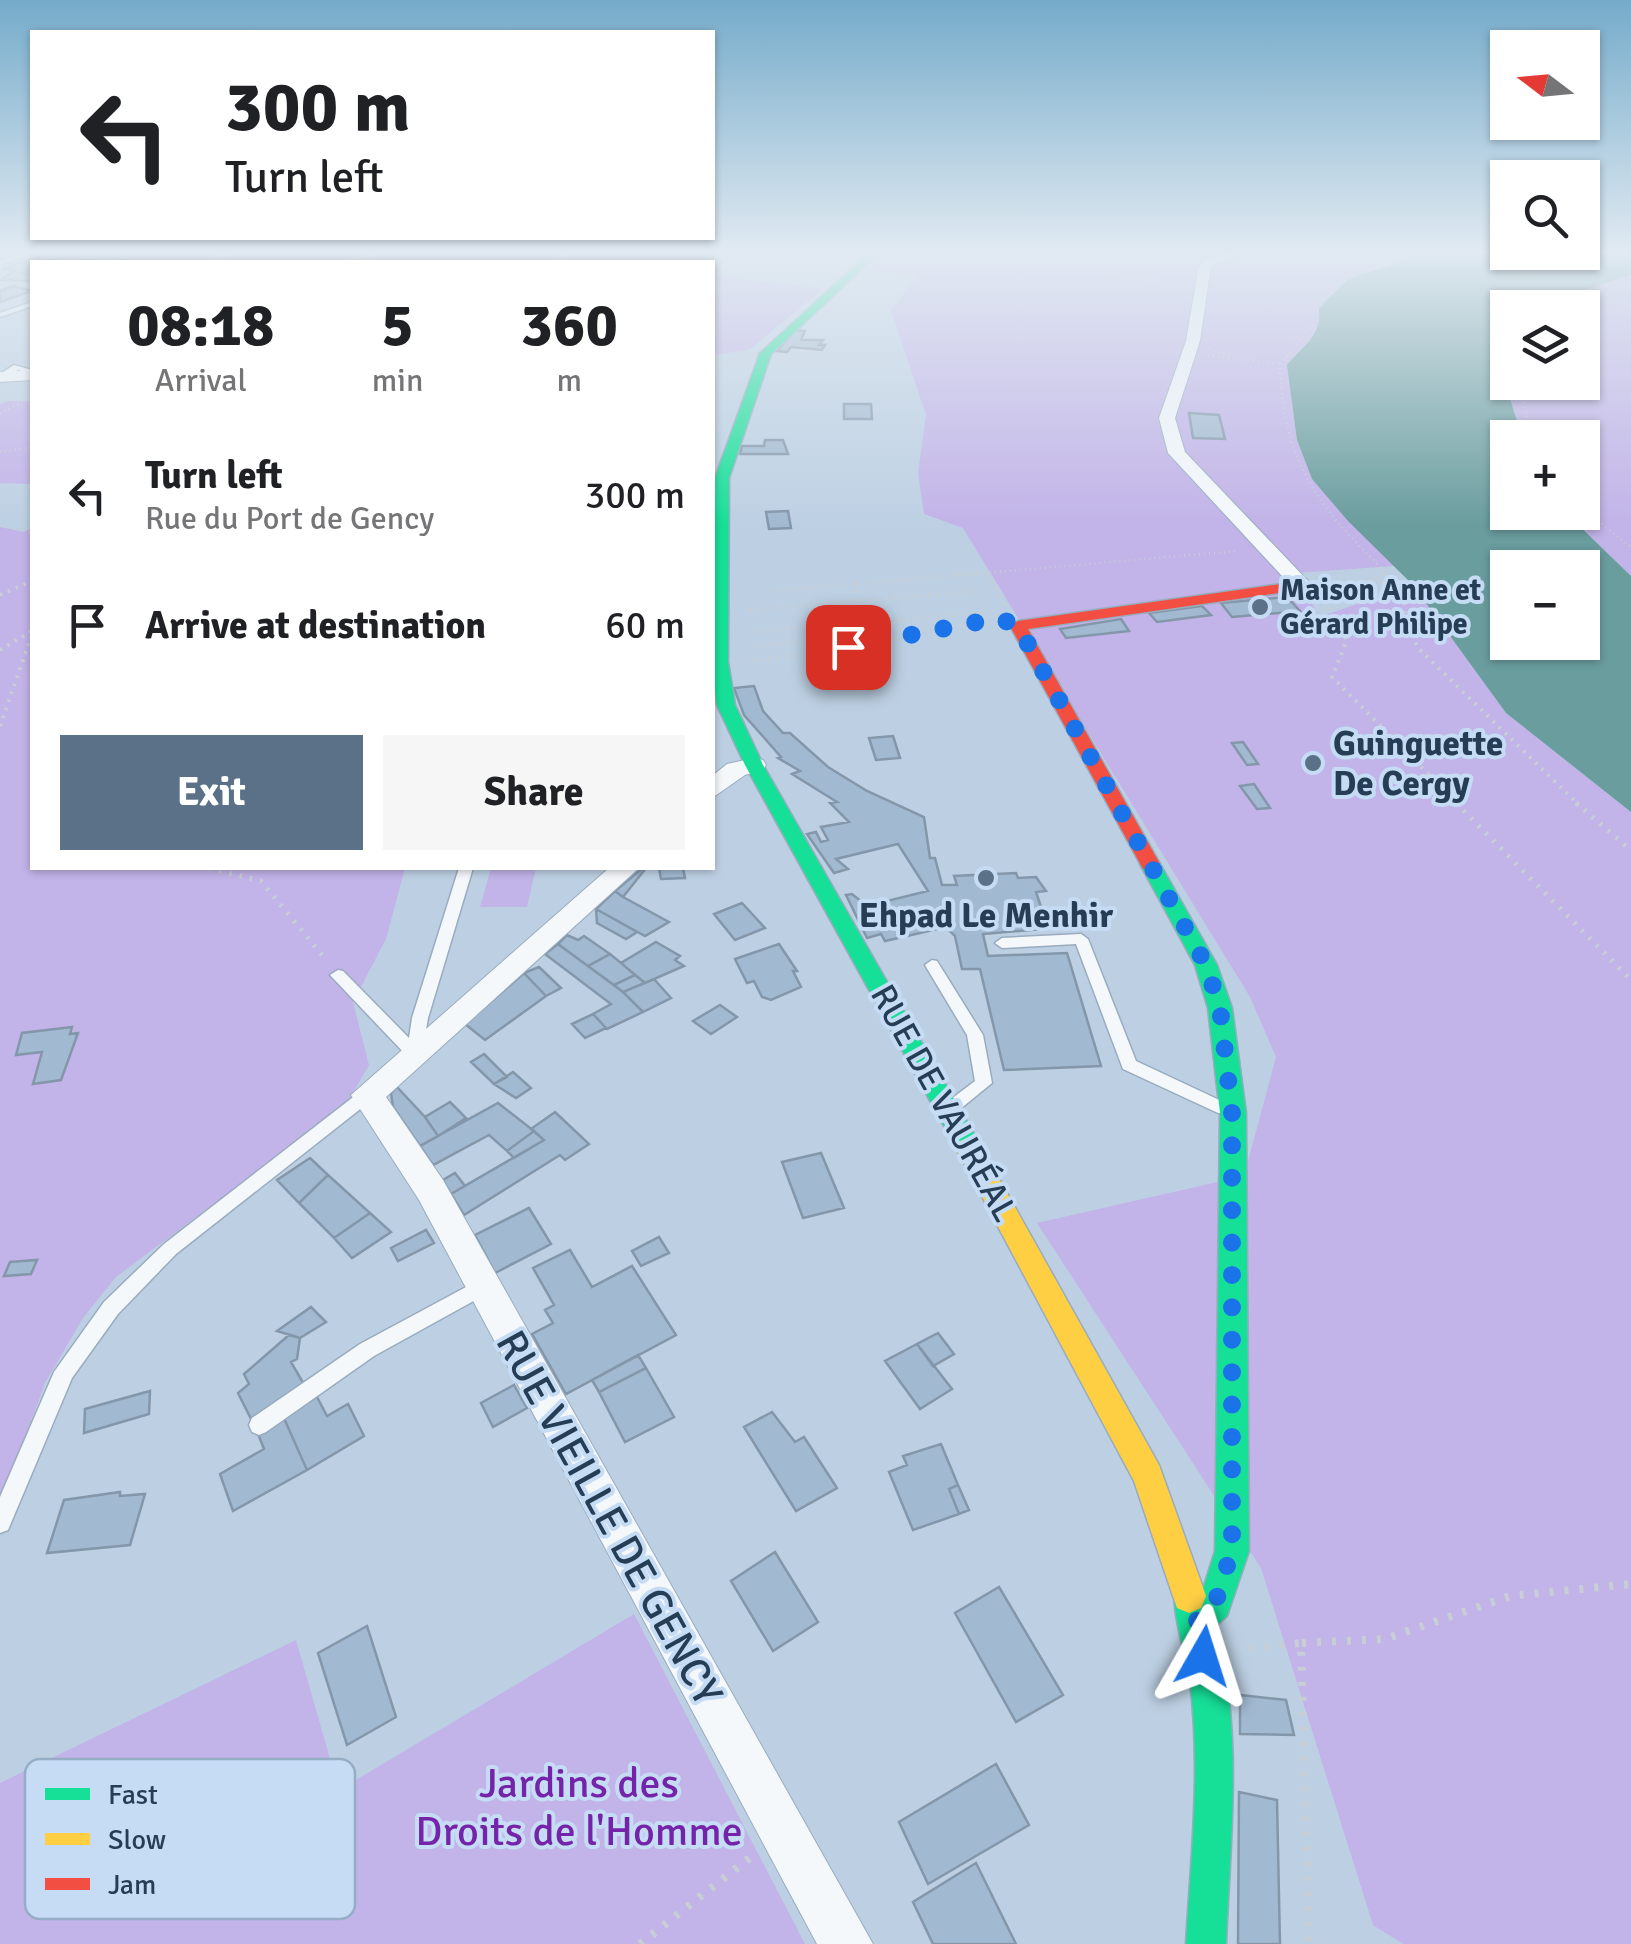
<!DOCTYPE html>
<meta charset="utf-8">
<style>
:root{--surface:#fff;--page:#f6f6f6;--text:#202124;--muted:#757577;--accent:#5a7187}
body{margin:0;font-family:Signika,sans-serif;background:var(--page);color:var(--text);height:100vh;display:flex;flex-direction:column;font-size:38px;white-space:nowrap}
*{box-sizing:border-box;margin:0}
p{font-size:32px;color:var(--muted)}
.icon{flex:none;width:55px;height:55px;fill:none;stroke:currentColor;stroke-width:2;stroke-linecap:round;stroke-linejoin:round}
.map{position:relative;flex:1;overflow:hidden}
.sheet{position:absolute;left:30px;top:260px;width:685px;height:610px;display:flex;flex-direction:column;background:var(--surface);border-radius:0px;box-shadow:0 2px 8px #0004}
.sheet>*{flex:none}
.hud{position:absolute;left:30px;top:30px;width:685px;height:210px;border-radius:0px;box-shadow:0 2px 8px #0004;background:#fff;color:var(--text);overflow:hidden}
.needle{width:65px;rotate:286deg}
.fabs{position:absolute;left:1490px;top:30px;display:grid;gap:20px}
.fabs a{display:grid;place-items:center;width:110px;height:110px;border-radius:0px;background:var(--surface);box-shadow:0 2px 8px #0004;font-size:50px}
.pin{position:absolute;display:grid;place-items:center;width:85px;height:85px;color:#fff;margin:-42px;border-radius:20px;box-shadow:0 5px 15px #0006}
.me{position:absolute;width:110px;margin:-55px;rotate:6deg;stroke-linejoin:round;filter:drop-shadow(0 0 8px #0008)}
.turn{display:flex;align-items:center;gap:35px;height:210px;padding:0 30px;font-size:45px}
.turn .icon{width:130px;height:130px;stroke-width:2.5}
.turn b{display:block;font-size:70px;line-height:85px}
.eta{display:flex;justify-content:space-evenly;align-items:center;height:170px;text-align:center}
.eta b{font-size:60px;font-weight:700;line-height:70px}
.primary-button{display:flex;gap:20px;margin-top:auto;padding:20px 30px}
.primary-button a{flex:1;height:115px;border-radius:0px;background:var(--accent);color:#fff;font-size:40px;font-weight:700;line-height:115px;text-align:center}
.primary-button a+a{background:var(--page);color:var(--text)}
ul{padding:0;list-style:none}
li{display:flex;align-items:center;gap:30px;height:130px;padding:0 30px}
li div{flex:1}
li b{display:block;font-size:38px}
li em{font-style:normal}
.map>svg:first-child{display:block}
.green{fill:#c2b3e8}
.water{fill:#6a9d9e;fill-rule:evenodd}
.building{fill:#a2bad1;stroke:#8497aa;stroke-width:2.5}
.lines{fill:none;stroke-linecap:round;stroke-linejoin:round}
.lane-casing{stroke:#99acbf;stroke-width:3}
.street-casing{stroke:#99acbf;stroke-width:2}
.fast-casing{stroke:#99acbf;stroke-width:3}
.slow-casing{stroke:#99acbf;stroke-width:3}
.jam-casing{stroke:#99acbf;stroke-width:3}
.path-far3{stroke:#c7ced5;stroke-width:2.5;stroke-dasharray:1 4;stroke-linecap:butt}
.path-far2{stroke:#c7ced5;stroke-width:4;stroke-dasharray:2.5 6;stroke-linecap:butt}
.path-far1{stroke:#c7ced5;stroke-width:5;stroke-dasharray:2.5 8;stroke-linecap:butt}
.path{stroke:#c7ced5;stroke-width:8;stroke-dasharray:4 11;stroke-linecap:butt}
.lane{fill:#f5f8fb;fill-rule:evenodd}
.street{fill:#f5f8fb;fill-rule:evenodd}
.fast{fill:#16e098;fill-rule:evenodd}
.slow{fill:#ffcf43;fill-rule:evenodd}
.jam{fill:#f24e42;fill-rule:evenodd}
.route{stroke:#1a73e8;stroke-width:18;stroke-dasharray:0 32.4}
.poi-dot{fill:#5a7187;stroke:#c5dcf4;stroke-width:4}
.labels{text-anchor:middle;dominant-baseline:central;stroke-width:8;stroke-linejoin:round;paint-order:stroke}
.far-poi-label{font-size:30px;font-weight:bold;fill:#253e56;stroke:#c5dcf4;text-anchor:start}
.poi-label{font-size:35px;font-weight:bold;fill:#253e56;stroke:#c5dcf4;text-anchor:start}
.street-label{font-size:35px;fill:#253e56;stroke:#c5dcf4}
.near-street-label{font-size:42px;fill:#253e56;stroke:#c5dcf4}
.near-park-label{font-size:42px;fill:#7524a9;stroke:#c5dcf4}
.key{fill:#c5dcf4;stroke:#95adc5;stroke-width:2.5}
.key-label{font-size:28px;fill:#253e56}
</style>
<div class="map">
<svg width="1631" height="1944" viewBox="0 0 1631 1944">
<rect width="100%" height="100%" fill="#bdd0e3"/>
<!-- green -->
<path class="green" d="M881 253H1427C1361 270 1335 278 1310 346L1298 352 1297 440 1312 479 1394 566 1296 573 1319 617 1413 585 1506 713 1631 812V1944H1403L1373 1925 1261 1568 1037 1223 1244 1176 1276 1057 1250 997 963 528 924 514 918 473 926 415 891 311 918 275 863 270Z
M1631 275V576L1566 513 1582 512V438L1522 437 1507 389 1508 383 1582 382V308L1548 307 1572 294Z
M712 276H713L823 289 749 350 713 355Z
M8 401H32V484L0 483V404Z
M0 527 24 532 32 528V868H405L386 939 353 1002 369 1065 346 1105 116 1277 83 1318 45 1383 0 1507Z
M491 868H536L527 907H480Z
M634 1614 805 1944H0V1783L296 1640 339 1790Z"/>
<!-- water -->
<path class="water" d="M1427 253H1631V275L1572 294 1548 307 1508 308 1507 389 1522 437 1508 438V512L1566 513 1631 576V812L1506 713 1413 585 1348 521 1312 479 1297 440 1287 365C1302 346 1322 337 1319 308L1348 279ZM1508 568H1582V642H1508Z"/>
<!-- building -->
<path class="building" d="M88 253 117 255 109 257 128 260 104 262 73 258Z
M45 255 65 258 32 262V269L22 273 32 275V281L0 280 14 271 2 269Z
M13 286 32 291 0 302V291Z
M795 330 805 331 801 340H823L819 345H825L822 350 791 347 787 352 777 351Z
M844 404H871L872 419H844Z
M1189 413 1219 415 1225 439 1193 438Z
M765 440H783L788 454H740L742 446H764Z
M788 511 791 528 769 529 766 512Z
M1287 597 1300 611 1232 617 1221 603Z
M1202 606 1211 615 1157 622 1149 613Z
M1121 619 1129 631 1066 638 1060 629Z
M754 686 763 711 783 733H790L828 767 867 791 924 817 930 858H935L942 885H957L954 876 1016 873 1018 878 1036 877 1046 891 1036 892 1043 913H1053V928L983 934 988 956 1067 953 1101 1066 1004 1070 980 969H962L955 936 946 927 885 941 881 934 867 938 846 895 852 894 867 906 928 891 898 844 836 859 848 869 834 873 807 834 816 832 821 842 828 840 821 827 849 822 830 803 837 802 792 774 800 771 778 758 781 757 744 715 734 688Z
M893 736 900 758 876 760 869 738Z
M1243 742 1258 764 1247 765 1232 743Z
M1254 784 1270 808 1257 809 1240 786Z
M646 868 623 897 615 891 643 868Z
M659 868H683L685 878 661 879Z
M615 891 623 897 669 922 645 936 596 909Z
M742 903 765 928 735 940 714 914Z
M596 909 637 932 626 939 597 923Z
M567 935 578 940 584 936 610 954 588 966 558 944Z
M656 942 680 956 675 960 684 966 645 983 621 963Z
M558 944 623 992 643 1012 607 1029 593 1014 611 1004 545 954Z
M779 944 797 971H793L801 987 771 1000 762 997 754 981 747 983 735 959Z
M610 954 621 963 635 975 614 985 588 966Z
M539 967 561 988 546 996 524 973Z
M524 973 546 996 485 1040 465 1024Z
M635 975 645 983 623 992 614 985Z
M654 979 671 998 643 1012 623 992Z
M720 1005 737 1017 711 1034 693 1021Z
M593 1014 606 1028 585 1038 572 1024Z
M72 1027 70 1034 78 1033 61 1080 33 1084 42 1052 16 1055 22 1033Z
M484 1054 507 1077 494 1084 471 1062Z
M513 1072 531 1088 516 1098 494 1084Z
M397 1087 425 1117 438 1136 420 1146 393 1107 391 1093Z
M450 1102 466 1118 438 1136 425 1117Z
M498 1103 534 1131 507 1151 489 1135 433 1165 420 1146Z
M555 1112 589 1144 565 1160 560 1155 464 1215 451 1194 544 1140 531 1129Z
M534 1131 544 1140 514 1158 507 1151Z
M821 1153 844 1208 803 1218 782 1162Z
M310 1158 328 1175 299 1203 277 1180Z
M455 1173 465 1186 451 1194 443 1180Z
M328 1175 370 1213 334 1238 299 1203Z
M529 1208 551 1244 495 1273 475 1235Z
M370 1213 391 1232 352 1258 334 1238Z
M426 1230 434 1243 398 1261 391 1248Z
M659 1237 669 1253 641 1266 632 1251Z
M570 1250 592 1287 632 1266 676 1335 566 1394 532 1334 553 1323 545 1310 554 1305 533 1268Z
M37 1260 31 1274 4 1276 10 1262Z
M311 1307 326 1322 300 1338 277 1331Z
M938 1333 954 1354 933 1366 917 1344Z
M289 1335 300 1338 297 1359 291 1362 305 1386 252 1421 238 1393 249 1384 244 1374Z
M917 1344 952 1389 920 1409 885 1361Z
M638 1355 646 1368 599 1392 592 1380Z
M646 1368 674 1417 625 1442 599 1392Z
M514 1385 527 1408 493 1427 481 1403Z
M150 1391 149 1414 84 1433 85 1409Z
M317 1397 327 1416 348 1404 364 1436 307 1470 283 1416Z
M772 1412 795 1442 804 1437 837 1488 796 1511 744 1427Z
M283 1416 307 1470 233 1511 220 1474 264 1449 257 1431Z
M941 1444 958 1485 949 1489 959 1514 913 1530 889 1472 907 1465 903 1456Z
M958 1485 969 1510 959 1514 949 1489Z
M120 1492V1496L145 1494 130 1545 47 1553 64 1500Z
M775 1552 818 1622 773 1651 731 1581Z
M999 1587 1063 1695 1016 1722 955 1613Z
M367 1626 396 1717 347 1745 318 1653Z
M1240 1695 1286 1700 1294 1735 1240 1734Z
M996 1764 1029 1825 928 1884 899 1822Z
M1239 1792 1277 1800 1280 1944H1238Z
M976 1863 1016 1944H933L913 1902Z"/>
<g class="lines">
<!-- lane casing -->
<g class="lane-casing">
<path id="lane" d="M26 253H34L0 265V261Z
M32 302V306L0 317V313Z
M14 365 32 370V374L18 370 6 378H0V374Z
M459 868H473L428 1018 422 1053 420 1057H408L330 975 338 970 343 971 409 1038 412 1018Z
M1081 934 1088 939 1136 1061 1230 1105 1232 1109 1230 1113H1218L1123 1069 1076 944 1002 948 995 943 1002 938Z
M932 960 937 961 983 1035 992 1083 954 1114H942L940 1110 942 1106 975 1081 967 1035 925 965Z
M367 1089 373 1091 375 1095 373 1099 176 1254 118 1314 72 1378 8 1530 0 1533V1497L54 1372 104 1302 164 1244 361 1091Z
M481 1279 488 1281 490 1287 488 1293 374 1356 266 1432 259 1435 252 1432 249 1425 252 1418 360 1344Z"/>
</g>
<!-- street casing -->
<g class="street-casing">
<path id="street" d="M218 253H236L214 262H197Z
M367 253H388L358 262H338Z
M560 253H576L559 262H544Z
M1226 253H1243L1213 265 1210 271 1200 341 1175 418 1185 452 1309 582V590H1295L1168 453 1159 418 1186 341 1198 271 1203 260Z
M32 370V380L0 382V372Z
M754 758 763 760 766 765 763 770 745 775 712 798V776L727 764Z
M609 868H639L386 1097 443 1180 873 1944H817L419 1200 351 1095Z"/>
</g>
<!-- fast casing -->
<g class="fast-casing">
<path id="fast" d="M869 253H879L771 354 729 478 728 662 735 705 763 765 982 1148 978 1155 969 1158 960 1155 745 765 717 705 712 669 715 478 760 353Z
M1150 858 1160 864 1217 965 1232 1008 1246 1113 1249 1551 1227 1616 1215 1627C1244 1728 1230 1840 1226 1944H1186C1191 1857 1201 1769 1190 1682 1187 1655 1168 1606 1177 1584L1189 1579 1201 1584 1203 1589 1215 1551 1220 1113 1208 1008 1195 965 1140 864Z"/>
</g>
<!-- slow casing -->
<g class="slow-casing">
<path id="slow" d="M969 1138 978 1141 1159 1465 1206 1596 1201 1608 1189 1613 1177 1608 1134 1481 956 1148 960 1141Z"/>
</g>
<!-- jam casing -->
<g class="jam-casing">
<path id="jam" d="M1302 581 1307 583V589L1028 629 1160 864 1150 870 1143 869 1010 626 1018 621Z"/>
</g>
<!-- path-far3 -->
<path class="path-far3" d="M63 253H85
M1118 253 1103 274 1183 285
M133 262 161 253
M431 262 478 253
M604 262 628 253
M1220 284 1263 287
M1574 308 1631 284
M0 343 32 331
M1209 349 1231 355
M1208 356 1280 364
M1526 382 1524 408 1532 438
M0 414 30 397
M0 452 32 447
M1582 508 1631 547
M0 525 32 533
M950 576 1237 551
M1383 576 1384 570C1317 507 1282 459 1280 364L1313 324 1314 308 1335 285 1415 253"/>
<!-- path-far2 -->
<path class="path-far2" d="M987 573 1006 606
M1377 579 1386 573
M1330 583 1378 581 1404 595 1405 620 1418 648 1579 805
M856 584 979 573
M0 595 32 581
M1324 600 1347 640 1332 677 1459 805
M750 610 979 591
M753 632 989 612
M753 646 870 635 856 584 771 591
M0 650 32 631
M751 660 810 655 991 619
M0 726 32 635"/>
<!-- path-far1 -->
<path class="path-far1" d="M1456 803 1631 980
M1576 803 1631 850
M209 868 261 881 327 961"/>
<!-- path -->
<path class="path" d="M1302 1643 1385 1639 1510 1596 1631 1584
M1250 1648 1301 1643 1309 1944
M640 1944 752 1856"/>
<!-- lane -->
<use href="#lane" class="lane"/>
<!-- street -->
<use href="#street" class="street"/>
<!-- fast -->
<use href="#fast" class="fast"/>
<!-- slow -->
<use href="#slow" class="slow"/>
<!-- jam -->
<use href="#jam" class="jam"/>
</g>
<!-- sky -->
<linearGradient id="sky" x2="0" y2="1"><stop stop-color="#75abca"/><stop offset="0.48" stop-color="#e1eaf2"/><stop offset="1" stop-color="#e1eaf2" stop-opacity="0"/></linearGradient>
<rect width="1631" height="525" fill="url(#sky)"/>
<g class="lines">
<!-- route -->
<path class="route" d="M848 647 998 618 1018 626 1206 965 1220 1008 1232 1113V1550L1215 1604 1197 1620 1203 1656"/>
</g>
<!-- markers -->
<g class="poi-dot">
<circle cx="1260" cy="607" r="10"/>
<circle cx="1313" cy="763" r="10"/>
<circle cx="986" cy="878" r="10"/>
</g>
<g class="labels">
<!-- far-poi labels -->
<g class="far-poi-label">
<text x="1280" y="590">Maison Anne et<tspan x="1280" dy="34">Gérard Philipe</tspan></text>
</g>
<!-- poi labels -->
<g class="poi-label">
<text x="1333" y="743">Guinguette<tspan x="1333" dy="40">De Cergy</tspan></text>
<text x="986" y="915" text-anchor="middle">Ehpad Le Menhir</text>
</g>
<!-- street labels -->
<g class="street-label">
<text transform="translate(944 1103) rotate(61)">RUE DE VAURÉAL</text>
</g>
<!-- near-street labels -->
<g class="near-street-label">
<text transform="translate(609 1518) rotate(61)">RUE VIEILLE DE GENCY</text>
</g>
<!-- near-park labels -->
<g class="near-park-label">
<text x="579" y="1783">Jardins des<tspan x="579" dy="48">Droits de l'Homme</tspan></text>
</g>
</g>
<!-- legend -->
<rect x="25" y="1759" width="330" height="160" rx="15" class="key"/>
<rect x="45" y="1788" width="45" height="12" fill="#16e098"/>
<rect x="45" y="1833" width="45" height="12" fill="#ffcf43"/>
<rect x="45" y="1878" width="45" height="12" fill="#f24e42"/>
<g class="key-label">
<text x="108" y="1804">Fast</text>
<text x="108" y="1849">Slow</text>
<text x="108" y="1894">Jam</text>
</g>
</svg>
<div class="fabs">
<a><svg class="needle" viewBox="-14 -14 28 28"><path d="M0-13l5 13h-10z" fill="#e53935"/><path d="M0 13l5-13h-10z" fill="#757577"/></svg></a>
<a><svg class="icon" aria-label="search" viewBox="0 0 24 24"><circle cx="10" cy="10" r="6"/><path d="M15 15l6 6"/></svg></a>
<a><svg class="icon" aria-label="layers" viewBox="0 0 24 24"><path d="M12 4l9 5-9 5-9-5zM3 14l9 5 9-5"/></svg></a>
<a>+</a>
<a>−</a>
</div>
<div class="pin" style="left:848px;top:647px;background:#d93025"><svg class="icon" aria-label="arrive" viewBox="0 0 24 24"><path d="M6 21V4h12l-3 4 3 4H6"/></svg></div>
<svg class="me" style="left:1203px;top:1656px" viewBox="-20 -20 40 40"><path d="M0-17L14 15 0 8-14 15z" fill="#1a73e8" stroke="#fff" stroke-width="4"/></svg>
<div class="hud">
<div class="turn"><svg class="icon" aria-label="left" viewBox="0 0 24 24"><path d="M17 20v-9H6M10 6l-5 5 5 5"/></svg><div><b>300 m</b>Turn left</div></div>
</div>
<section class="sheet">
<div class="eta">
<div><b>08:18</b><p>Arrival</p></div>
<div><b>5</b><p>min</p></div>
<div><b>360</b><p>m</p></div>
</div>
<ul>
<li><svg class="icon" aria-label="left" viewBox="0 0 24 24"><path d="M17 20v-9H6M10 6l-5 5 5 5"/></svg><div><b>Turn left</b><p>Rue du Port de Gency</p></div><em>300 m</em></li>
<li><svg class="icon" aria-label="arrive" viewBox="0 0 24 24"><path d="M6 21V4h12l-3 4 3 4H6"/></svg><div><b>Arrive at destination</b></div><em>60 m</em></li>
</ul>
<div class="primary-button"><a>Exit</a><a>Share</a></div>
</section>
</div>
